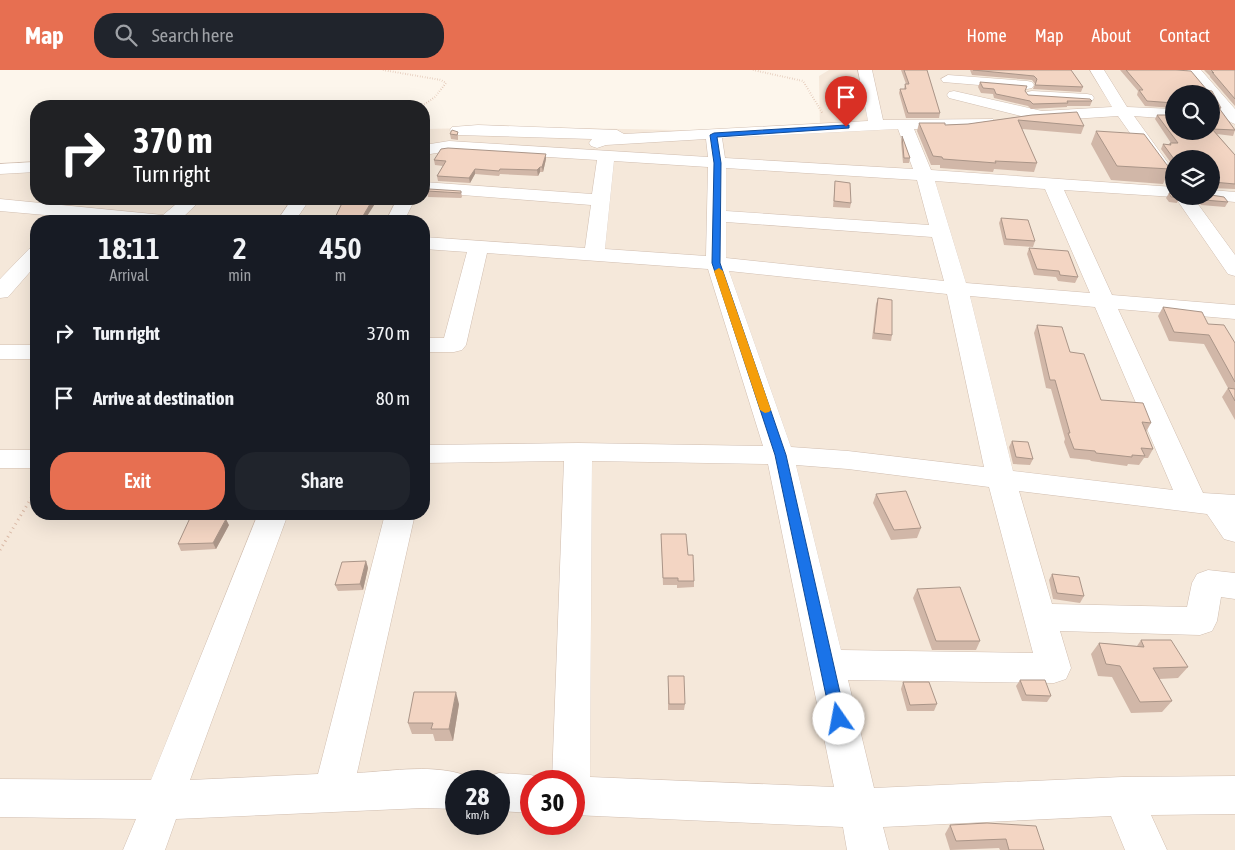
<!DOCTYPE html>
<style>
:root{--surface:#171b24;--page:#20242c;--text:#f1f3f6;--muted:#9ea1a6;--accent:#e76f51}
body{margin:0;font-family:"Asap Condensed",sans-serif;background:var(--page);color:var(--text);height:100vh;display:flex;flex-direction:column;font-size:19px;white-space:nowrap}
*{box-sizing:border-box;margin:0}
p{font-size:16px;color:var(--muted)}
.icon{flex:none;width:28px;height:28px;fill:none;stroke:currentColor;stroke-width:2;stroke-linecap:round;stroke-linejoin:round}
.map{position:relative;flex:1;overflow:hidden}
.panel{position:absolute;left:30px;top:145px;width:400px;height:305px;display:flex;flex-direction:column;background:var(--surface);border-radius:20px;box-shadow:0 5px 20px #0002}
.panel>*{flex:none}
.hud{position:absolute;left:30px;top:30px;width:400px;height:105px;border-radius:20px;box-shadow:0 5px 20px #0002;background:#202124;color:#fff;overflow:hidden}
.tools{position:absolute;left:1165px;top:15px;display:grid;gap:10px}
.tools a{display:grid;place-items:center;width:55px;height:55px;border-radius:50%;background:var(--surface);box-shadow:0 5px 20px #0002;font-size:25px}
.speed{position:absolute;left:445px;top:700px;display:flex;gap:10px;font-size:25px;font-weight:700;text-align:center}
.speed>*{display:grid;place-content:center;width:65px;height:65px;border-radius:50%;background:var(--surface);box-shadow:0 5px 20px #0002;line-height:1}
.speed small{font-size:12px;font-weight:400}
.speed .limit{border:8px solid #d22;background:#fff;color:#111}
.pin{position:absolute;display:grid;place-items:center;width:42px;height:42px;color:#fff;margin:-51px -21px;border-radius:50% 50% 50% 0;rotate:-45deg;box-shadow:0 0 5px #0007}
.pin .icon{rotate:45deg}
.me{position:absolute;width:55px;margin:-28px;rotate:348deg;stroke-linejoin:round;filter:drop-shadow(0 0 4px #0008)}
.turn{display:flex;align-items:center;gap:18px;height:105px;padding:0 20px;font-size:22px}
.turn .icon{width:65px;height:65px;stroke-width:2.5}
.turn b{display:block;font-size:35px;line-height:42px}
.eta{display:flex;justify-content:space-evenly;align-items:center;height:85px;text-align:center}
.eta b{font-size:30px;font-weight:600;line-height:35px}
.action{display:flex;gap:10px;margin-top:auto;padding:10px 20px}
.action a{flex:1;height:58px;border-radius:20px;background:var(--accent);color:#fff;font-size:20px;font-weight:600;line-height:58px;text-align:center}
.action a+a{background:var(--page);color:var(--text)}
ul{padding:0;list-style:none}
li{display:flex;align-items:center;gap:15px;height:65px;padding:0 20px}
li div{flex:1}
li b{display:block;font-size:19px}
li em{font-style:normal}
header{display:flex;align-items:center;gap:30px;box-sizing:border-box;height:70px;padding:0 25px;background:var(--accent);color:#fff}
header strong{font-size:24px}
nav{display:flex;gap:28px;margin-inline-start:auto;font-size:18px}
.search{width:350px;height:45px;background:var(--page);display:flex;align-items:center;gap:12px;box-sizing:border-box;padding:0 18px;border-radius:20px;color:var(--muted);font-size:19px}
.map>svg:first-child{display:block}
.residential{fill:#f5e8da;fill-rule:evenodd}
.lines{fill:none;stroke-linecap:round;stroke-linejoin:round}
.minor-casing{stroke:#d1beb0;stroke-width:1}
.path-far1{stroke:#d9b8a5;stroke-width:2;stroke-dasharray:0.5 2;stroke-linecap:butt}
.path{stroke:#d9b8a5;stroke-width:3;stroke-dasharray:1 4;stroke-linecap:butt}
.minor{fill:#fff;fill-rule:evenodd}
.wall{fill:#d1b7a8}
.shaded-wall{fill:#aa9588}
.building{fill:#f3d5c3;stroke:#aa9588}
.route{fill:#1a73e8;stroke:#114b97}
.slow{fill:#f59e0b}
</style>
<header>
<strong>Map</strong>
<div class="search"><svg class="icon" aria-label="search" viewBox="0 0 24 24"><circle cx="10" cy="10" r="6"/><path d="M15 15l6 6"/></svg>Search here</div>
<nav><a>Home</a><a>Map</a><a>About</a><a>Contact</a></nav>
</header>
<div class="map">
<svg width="1235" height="780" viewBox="0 0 1235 780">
<rect width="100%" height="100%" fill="#fdf6ec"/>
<!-- residential -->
<path class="residential" d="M829 0H1235V780H0V96L36 94V129H424V59L523 57 820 63 819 6ZM1174 24H1211V61H1174ZM1174 89H1211V126H1174ZM36 151H424V444H36ZM456 711H499V754H456ZM531 711H574V754H531Z"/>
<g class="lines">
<!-- minor casing -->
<g class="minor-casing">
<path id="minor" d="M858 0H872L883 50 993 49 996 52 993 55 965 60 914 59 931 100 1174 117V126H1192L1235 185V206L1228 204 1175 127 1064 120 1112 225 1235 235V249L1118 239 1203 423 1235 425V472L1224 469 1207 444 1019 421 1052 534 1187 537 1192 513 1197 504 1208 500 1235 503V529L1221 527 1217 551 1212 561 1200 565 1060 561 1071 598 1066 609 1054 613 848 610 874 718 1122 707 1235 706V744L1151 745 1167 780H1125L1111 746 883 757 889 780H847L843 757 574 745V711H552L564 391 424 393V375L578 373 763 376 708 199 487 183 466 275 462 280 454 282H424V268H444L467 182 424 179V167L585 178 591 135 424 122V112L592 124 597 90 449 81 424 85V75L449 71 708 87 706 69 606 75 597 78 591 76 589 73 592 69 458 65 452 63 450 60 452 57 478 55 617 60 624 64 868 51ZM898 59 913 99 725 88 722 68ZM614 91 708 97 706 186 605 179ZM726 98 917 110 929 155 726 141ZM935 111 1045 119 1090 223 966 213ZM726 152 932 167 944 211 726 188ZM729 201 947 224 984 397 848 381 791 377ZM970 226 1095 237 1173 420 1013 401ZM592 391 768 394 834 717 590 707ZM796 395 848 399 989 417 1033 583 841 580Z
M1090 0H1104L1127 37 1174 39V49L1134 46 1168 93 1166 97H1154L1118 46 1041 51 949 28 947 25 949 22 954 21 1042 41 1112 37Z
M1187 0H1201L1235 39V54C1225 51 1211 34 1211 24H1206Z
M948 5 1027 11 1032 12 1034 15 1032 18 1027 19 943 12 941 9Z
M1032 21 1087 24 1092 25 1094 28 1092 31 1087 32 1027 28 1025 25 1027 22Z
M36 92V102L0 104V94Z
M1211 120 1235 122V132L1205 129 1203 126H1211Z
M0 129 163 145 182 129H202L179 151H113L0 141Z
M292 129H310L295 151H277Z
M397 129H415L404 151H386Z
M36 177V195L8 227 0 228V209L29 179Z
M0 275H36V289H0Z
M0 380H36V398H0Z
M258 444H288L190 710 318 704 385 444H415L357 703C393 701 436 693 470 707L472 711H456V739L423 738 176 749 165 780H123L136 749 0 747V709L151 710Z
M499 703 531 705 545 710 531 711V743L499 741V711H484L485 708Z"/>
</g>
<!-- path-far1 -->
<path class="path-far1" d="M383 0 441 10 446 13 435 27 422 36
M753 0 803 11 823 44"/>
<!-- path -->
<path class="path" d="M0 480 36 420"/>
<!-- minor -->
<use href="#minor" class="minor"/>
</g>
<!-- wall -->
<path class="wall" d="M901 0H927L940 43 939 48H906L899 23 900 19H904L905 14H906Z
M970 0H1071L1083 17 1081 22 1033 19 1035 14 1032 10 972 5Z
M1120 0H1176L1221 38 1220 40 1235 60 1233 66 1217 64 1235 85V119L1212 118 1211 120V89H1174V97L1161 79 1163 74H1169L1170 73H1171L1155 49 1157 45 1211 61 1174 24V38L1145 36 1137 25 1138 21Z
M1204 0H1235V36L1210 7V6Z
M980 12 1025 22 1028 25 1092 31 1090 36H1067V37L1031 39 1028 36 994 28 993 24 981 23 978 17Z
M1032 45 1084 56 1081 64 1022 59 1037 93 1034 102 994 99 993 102 940 98V95H931L917 61 919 53 945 55 968 54Z
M1096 61 1170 99 1163 114 1111 110 1091 74Z
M458 62V70L451 69 450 64Z
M902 66 910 88 909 93H903L901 72Z
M546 89 543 102H540L538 106 500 104 499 106 475 104 470 113 438 111 437 106 443 96 435 95 434 90Z
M835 111 851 133 850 138 833 137Z
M427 121H461L462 127 461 128 428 127Z
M1169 123 1179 127 1177 133 1169 132 1166 128Z
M1194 126H1211L1228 132 1225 137 1201 135Z
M243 129H272L268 135H244L242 130Z
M348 131 364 151H334V150Z
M1001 148 1035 171 1033 177 1004 175 999 153Z
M1029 178 1078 207 1075 213 1058 211 1056 207 1034 205 1027 184Z
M878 228 892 265 891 271 872 269 876 234Z
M1163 237 1208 254 1235 273V350L1222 327 1228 318 1204 274 1169 271 1158 246Z
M1037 255 1070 282 1101 330 1151 353 1146 362 1153 379 1148 388H1144L1139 395 1128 394 1127 396 1091 391 1090 390 1070 388 1064 372 1065 369 1051 319 1046 318 1034 263Z
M1012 371 1033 389 1030 395 1013 394 1009 377Z
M876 424 921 458 917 468 891 470 873 433Z
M229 455 216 479 181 481 178 474Z
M661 464 688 485 694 511V517L677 518V515H663Z
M366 491 368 498 363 520 338 521 335 515Z
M1052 504 1084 526 1080 533 1053 529 1049 510Z
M917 519 980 571 976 580H932L913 528Z
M1141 570 1188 597 1178 608 1159 609 1172 631 1162 642 1131 643 1112 607 1098 606 1091 584 1099 573 1137 576Z
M668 606 685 634 684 640H668Z
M1020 610 1051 626 1047 632 1022 631 1016 616Z
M903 612 937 634 934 641H907L901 619Z
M459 634 453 671H435L433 664H412L408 653Z
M987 753 1044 780H1000L999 778 950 780 945 764 950 755Z"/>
<!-- shaded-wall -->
<path class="shaded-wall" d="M546 84V89L543 102 542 97Z
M540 97V102L538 106 537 100Z
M475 99V104L470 113 469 108Z
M267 129H272L268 135 266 130Z
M373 129H378L364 151H360Z
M226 449 229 455 216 479 213 473Z
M366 491 368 498 363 520 360 514Z
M456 622 459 634 453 671 449 659Z"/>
<!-- building -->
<path class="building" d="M904 0H927L940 43H908L900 19H906L905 14H909Z
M973 0H1071L1083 17 1035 15 1037 9 1034 6Z
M1126 0H1176L1191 1 1207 20 1212 21 1221 38H1219L1235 60 1212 59 1235 85V114L1213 112 1211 119V89H1174L1163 74 1171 75 1170 73H1178L1157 45H1174V61H1211V24H1174V33L1147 31 1139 20H1143Z
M1211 0H1235V29L1212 2 1214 3Z
M980 12 1027 16 1025 21 1028 25 1090 29 1092 31H1067L1068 33 1033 34 1030 31 996 24 994 19 983 18Z
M1077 42 1084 56 1018 50 1037 93 995 91 996 93 943 89 942 87 933 86 919 53H945V55L968 54 1032 45Z
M452 60 458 62 457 65 450 64Z
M1096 61 1144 64 1170 99 1117 96Z
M902 66 910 88H904Z
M448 78 546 84 542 97H540L537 100 500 99 499 101 475 99 469 108 437 106 446 91 434 90 441 79Z
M835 111 850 113 851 133 834 131Z
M429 119 461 121V123L427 121Z
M1169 123H1174V126H1179V127H1171Z
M1211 125 1224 127 1228 132 1204 130 1201 126H1211Z
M243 129H267L266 130H242Z
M349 129H373L360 151 334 150 343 131H348Z
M1001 148 1028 150 1035 171 1006 169Z
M1029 178 1068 181 1078 207 1060 205 1059 201 1037 199Z
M878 228 892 230V265L874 263Z
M1163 237 1202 242 1208 254 1224 255 1235 273V312L1209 265 1174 262Z
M1037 255 1062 257 1070 282 1084 284 1101 330 1143 333 1151 353 1142 352 1153 379 1141 378 1145 386 1132 385V387L1096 383 1095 381 1074 379 1068 363H1070L1055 310H1050Z
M1228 318 1235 319V331Z
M1012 371 1028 372 1033 389 1016 387Z
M906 421 921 458 894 460 876 424Z
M190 448 226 449 213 473 178 474Z
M661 464H686L688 485H693L694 511H678V508H663Z
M366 491 360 514 335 515 342 492Z
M1052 504 1079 507 1084 526 1057 523Z
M960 517 980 571H936L917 519Z
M1141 570H1171L1188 597 1153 598 1172 631 1140 632 1120 596 1106 594 1099 573 1144 577Z
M668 606H684L685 634H669Z
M1020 610H1045L1051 626 1026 625Z
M903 612H929L937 634 910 635Z
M414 622H456L449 659H431L433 653H408Z
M987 753 1036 756 1044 780H1009L1006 769 956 771 950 755Z"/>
<!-- route -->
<path class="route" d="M846 55H849V58L717 67 721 93 720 193 786 385 846 649 844 654 839 656 834 654 831 649 775 385 712 193 714 93 710 65 714 63Z"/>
<!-- slow -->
<path class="slow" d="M719 198 723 201 771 340 769 342 765 343 760 340 714 201Z"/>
</svg>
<div class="tools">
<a><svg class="icon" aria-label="search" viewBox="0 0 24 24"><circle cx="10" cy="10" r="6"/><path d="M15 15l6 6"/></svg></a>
<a><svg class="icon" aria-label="layers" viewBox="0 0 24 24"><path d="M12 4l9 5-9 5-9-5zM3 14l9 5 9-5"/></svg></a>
</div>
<div class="speed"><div>28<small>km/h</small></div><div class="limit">30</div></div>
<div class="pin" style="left:846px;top:57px;background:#d93025"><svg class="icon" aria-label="arrive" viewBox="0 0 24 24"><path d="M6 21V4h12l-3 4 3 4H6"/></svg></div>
<svg class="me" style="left:839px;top:649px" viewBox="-20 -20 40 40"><circle r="19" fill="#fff"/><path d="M0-13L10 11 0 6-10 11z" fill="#1a73e8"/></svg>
<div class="hud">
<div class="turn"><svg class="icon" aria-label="right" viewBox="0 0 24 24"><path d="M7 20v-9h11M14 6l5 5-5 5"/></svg><div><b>370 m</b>Turn right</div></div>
</div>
<section class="panel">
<div class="eta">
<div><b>18:11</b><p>Arrival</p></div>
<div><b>2</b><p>min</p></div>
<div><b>450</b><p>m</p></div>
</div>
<ul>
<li><svg class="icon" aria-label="right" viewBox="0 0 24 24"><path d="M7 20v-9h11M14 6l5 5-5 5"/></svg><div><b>Turn right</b></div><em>370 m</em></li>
<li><svg class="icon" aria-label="arrive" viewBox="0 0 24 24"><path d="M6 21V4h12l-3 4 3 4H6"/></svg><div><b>Arrive at destination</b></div><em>80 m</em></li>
</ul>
<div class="action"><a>Exit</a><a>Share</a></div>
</section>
</div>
